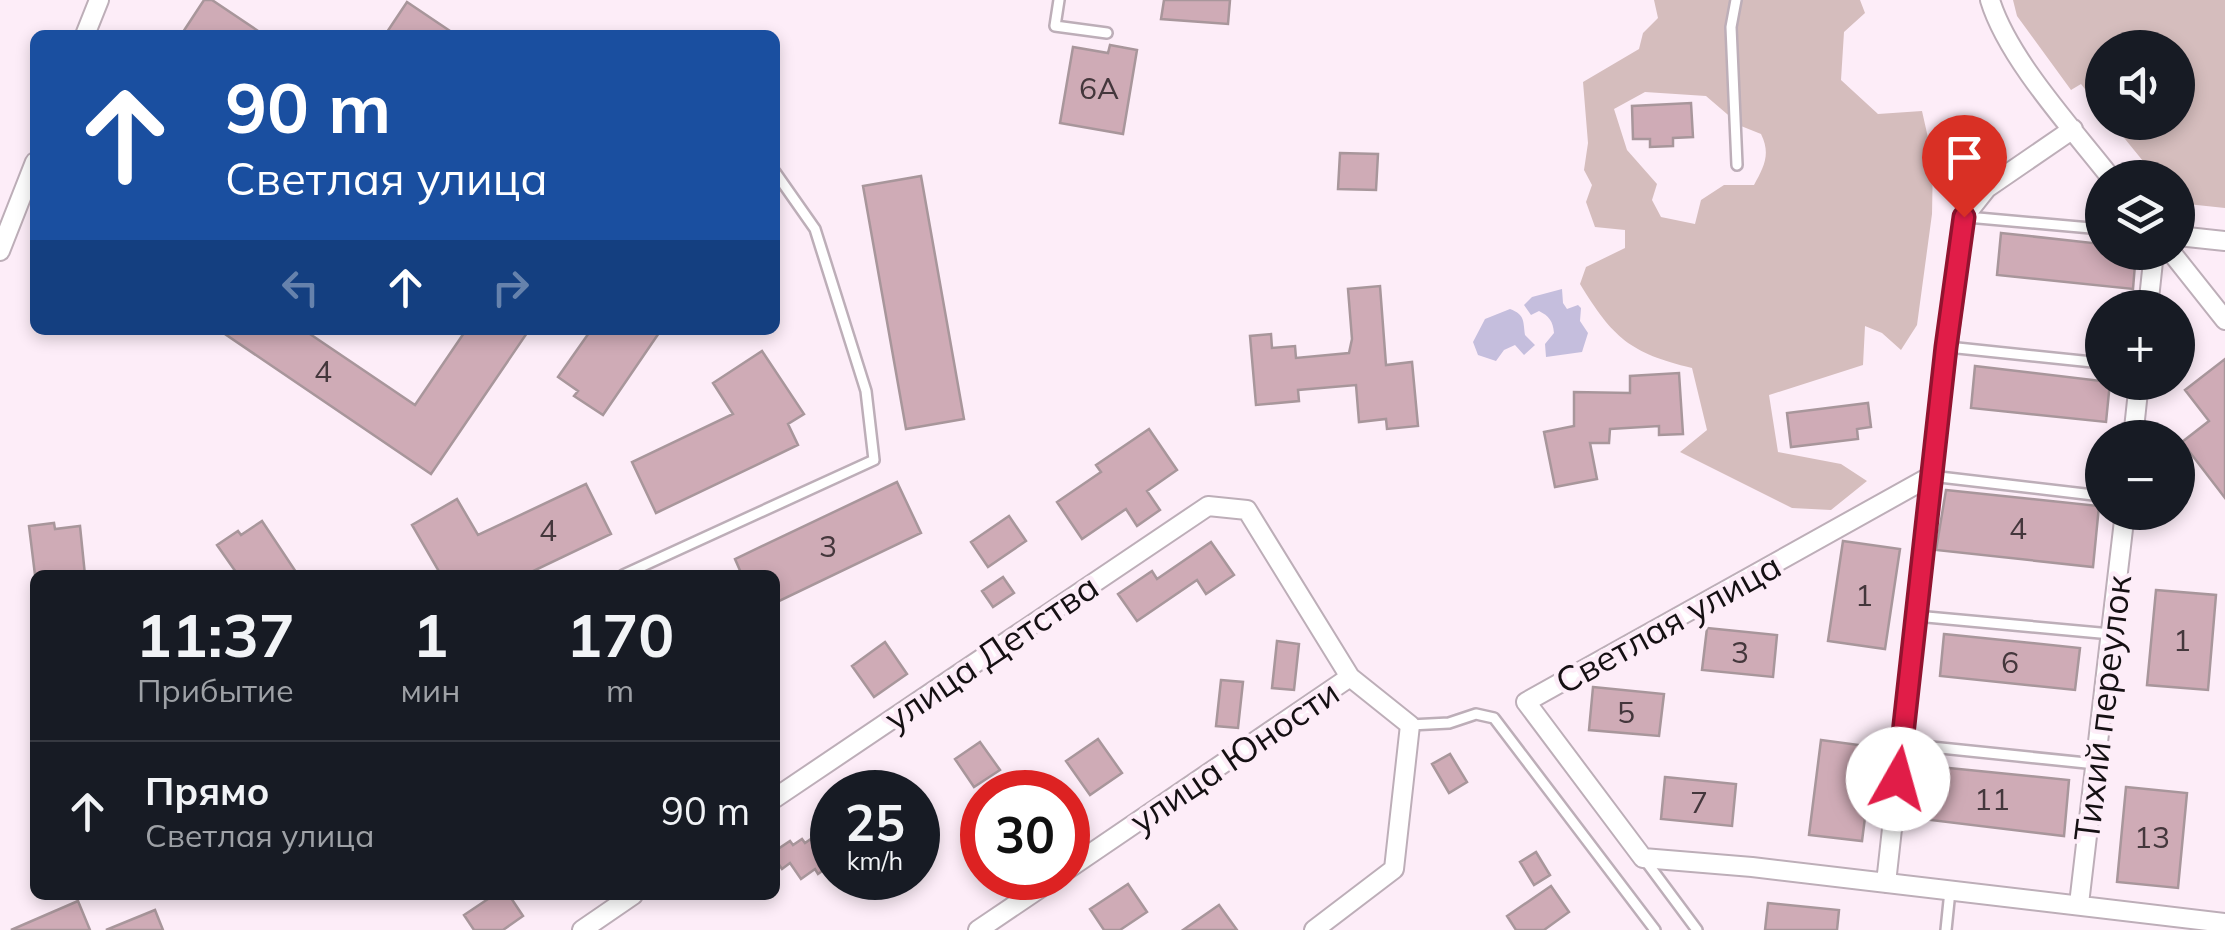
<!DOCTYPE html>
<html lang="ru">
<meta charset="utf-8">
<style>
:root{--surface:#171b24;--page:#242831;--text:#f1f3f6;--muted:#9ea1a6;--line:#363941}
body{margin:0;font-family:Mulish,sans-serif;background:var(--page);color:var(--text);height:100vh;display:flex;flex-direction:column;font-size:38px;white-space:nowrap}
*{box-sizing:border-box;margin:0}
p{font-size:32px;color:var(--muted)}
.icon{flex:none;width:55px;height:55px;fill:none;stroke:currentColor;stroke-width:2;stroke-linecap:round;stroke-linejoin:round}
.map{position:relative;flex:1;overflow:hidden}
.sheet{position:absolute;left:30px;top:570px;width:750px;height:330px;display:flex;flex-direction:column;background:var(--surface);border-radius:15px;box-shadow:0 5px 15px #0003}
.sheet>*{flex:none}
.hud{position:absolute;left:30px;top:30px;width:750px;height:305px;border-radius:15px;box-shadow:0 5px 15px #0003;background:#1a4fa0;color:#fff;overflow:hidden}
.fabs{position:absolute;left:2085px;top:30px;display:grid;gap:20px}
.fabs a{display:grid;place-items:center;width:110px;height:110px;border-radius:50%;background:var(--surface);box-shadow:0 5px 15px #0003;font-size:50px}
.speed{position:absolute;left:810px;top:770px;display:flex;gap:20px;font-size:50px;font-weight:700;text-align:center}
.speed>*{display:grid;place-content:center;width:130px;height:130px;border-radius:50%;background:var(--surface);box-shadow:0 5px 15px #0003;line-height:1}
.speed small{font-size:25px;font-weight:400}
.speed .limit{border:15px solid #d22;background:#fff;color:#111}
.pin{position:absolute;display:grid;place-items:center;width:85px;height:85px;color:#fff;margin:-102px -42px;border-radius:50% 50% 50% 0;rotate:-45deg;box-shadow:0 0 10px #0007}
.pin .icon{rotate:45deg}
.me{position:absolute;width:110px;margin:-55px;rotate:7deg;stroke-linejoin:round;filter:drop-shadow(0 0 8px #0008)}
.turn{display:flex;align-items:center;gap:35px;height:210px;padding:0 30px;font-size:45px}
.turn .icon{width:130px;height:130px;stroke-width:2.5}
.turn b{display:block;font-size:70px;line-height:85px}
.lanes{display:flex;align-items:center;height:95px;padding:0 30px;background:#0003;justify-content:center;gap:50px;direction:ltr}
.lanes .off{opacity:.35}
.eta{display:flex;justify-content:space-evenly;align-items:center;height:170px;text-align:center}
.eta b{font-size:60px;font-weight:700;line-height:70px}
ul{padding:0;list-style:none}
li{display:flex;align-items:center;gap:30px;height:140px;padding:0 30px;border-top:2px solid var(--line)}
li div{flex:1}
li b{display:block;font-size:38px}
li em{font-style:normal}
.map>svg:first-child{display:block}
.green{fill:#d5bdbd;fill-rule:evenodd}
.water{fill:#c5bedd}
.building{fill:#cfabb6;stroke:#a8969b;stroke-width:2.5}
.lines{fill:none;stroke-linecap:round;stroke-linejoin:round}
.lane-casing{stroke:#bdaeb8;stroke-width:14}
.street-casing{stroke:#bdaeb8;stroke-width:22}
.lane{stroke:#fff;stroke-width:9}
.street{stroke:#fff;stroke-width:18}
.route-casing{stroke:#92132f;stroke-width:25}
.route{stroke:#e11d48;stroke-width:18}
.labels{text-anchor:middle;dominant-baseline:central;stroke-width:9;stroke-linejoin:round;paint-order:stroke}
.number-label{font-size:30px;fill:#44373c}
.street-label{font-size:35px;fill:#151013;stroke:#fdedf8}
</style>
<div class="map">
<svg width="2225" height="930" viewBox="0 0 2225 930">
<rect width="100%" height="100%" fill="#fdedf8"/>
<!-- green -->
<path class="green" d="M1654 0H1860L1865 13 1844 32 1841 80 1878 114 1922 111 1933 160 1932 214 1917 325 1901 350 1882 333 1865 326 1863 365 1769 395 1778 452 1841 464 1867 481 1831 510 1792 508 1680 452 1707 430 1692 368C1630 353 1613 338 1580 284L1586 267 1625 248V230L1595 227 1586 202 1592 185 1584 170 1588 143 1583 82 1639 49 1643 33 1658 18ZM1645 92 1706 96 1741 126 1761 134C1771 154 1764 167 1754 185H1724L1701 200 1695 224 1661 217 1652 200 1657 184 1627 150 1614 109Z
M2013 0H2225V208L2178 203V178L2156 177 2112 123 2178 122V48H2102V111L2081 84 2071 90 2017 16Z"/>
<!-- water -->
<path class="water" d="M1562 289 1563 303 1567 309 1578 305 1581 308 1580 321 1588 333 1582 352 1546 357 1545 344 1554 333C1553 321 1549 316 1539 311L1531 315 1524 305 1532 297Z
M1510 309C1525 315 1523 320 1525 335L1535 345 1524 355 1515 345 1504 350 1496 361 1478 355 1473 342 1485 319Z"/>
<!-- building -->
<path class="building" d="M204 0H212L264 35H181Z
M1164 0H1230L1228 24 1161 19Z
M407 2 456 35H385Z
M1110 45 1137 50 1123 134 1060 123 1073 47 1108 53Z
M1691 103 1693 137 1673 138V146L1650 147V139H1633L1632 106Z
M1340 153 1378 154 1376 190 1338 189Z
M921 176 964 419 906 429 863 186Z
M2001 233 2102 244V252H2136L2133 289 1997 275Z
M1380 286 1386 365 1412 362 1418 426 1387 429 1386 419 1359 422 1356 385 1298 390 1299 401 1256 405 1250 336 1271 334 1272 348 1295 346 1296 358 1349 353 1352 339 1348 289Z
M219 330H304L415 405 466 330H529L431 474Z
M591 330H661L603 415 574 396 578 391 558 377Z
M762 351 804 414 788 424 798 445 656 513 632 462 733 414 713 383Z
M2225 359V498L2182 442 2209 421 2185 390Z
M1975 366 2110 382 2106 422 1971 408Z
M1679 373 1683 434 1659 435V426L1610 429 1609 443H1590L1597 479 1555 487 1544 432 1574 426V392L1630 393V376Z
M1868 403 1871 427 1857 429 1858 439 1791 447 1787 413Z
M1149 429 1177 470 1147 491 1160 510 1137 526 1126 509 1082 539 1057 502 1101 472 1096 465Z
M897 482 921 533 775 603V575H742L735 559Z
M586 484 611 534 525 575H441L412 525 457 499 478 535Z
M1946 490 2099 506 2093 567 1936 550Z
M1009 516 1026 541 988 567 971 542Z
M262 521 298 575H238L217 545 238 531 241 535Z
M54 523 55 529 80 526 85 575H35L29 526Z
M1843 541 1900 549 1885 649 1828 641Z
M1211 542 1234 575 1206 594 1197 580 1137 621 1118 594 1152 571 1157 579Z
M1003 577 1014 593 993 607 982 591Z
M2156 590 2216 595 2208 690 2147 685Z
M1707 628 1777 635 1773 677 1702 670Z
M1944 634 2080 648 2075 690 1940 676Z
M1277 641 1299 644 1294 690 1272 688Z
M885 642 907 674 874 697 852 666Z
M1221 680 1243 682 1238 728 1216 726Z
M1593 687 1664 694 1659 736 1589 730Z
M1098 739 1122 773 1090 795 1066 761Z
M1821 740 1874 747 1862 841 1809 835Z
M980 742 1000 770 974 787 955 759Z
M1450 754 1467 782 1449 793 1432 764Z
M1919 765 2069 780 2064 836 1914 818Z
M1665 777 1736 784 1732 826 1661 819Z
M2126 787 2187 793 2178 888 2117 882Z
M815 836 832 864 818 874 815 869 801 879 790 863 782 869 775 859V851L790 841 793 845 802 839 805 843Z
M1536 852 1550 875 1534 885 1520 862Z
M1128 884 1147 912 1120 930H1104L1090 909Z
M1551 886 1569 912 1544 930H1516L1507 916Z
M494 895H509L523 916 503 930H474L464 915Z
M78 901 90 930H11Z
M1768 903 1839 910 1837 930H1765Z
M1219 905 1237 930H1183Z
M155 910 163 930H106Z"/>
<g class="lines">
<!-- lane casing -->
<g class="lane-casing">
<path id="lane" d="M1059 0 1055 26 1107 33
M1736 0 1731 27 1737 165
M1967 217 2102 229
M1948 347 2102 363
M1931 476 2102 496
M623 575 874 460 866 391 815 229 775 172
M1916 616 2111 634
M1410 725 1449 723 1476 714 1494 718 1655 930
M1902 744 2096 764
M1645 860 1697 930
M1946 930 1950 891"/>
</g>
<!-- street casing -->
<g class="street-casing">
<path id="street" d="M1990 0C2008 59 2072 128 2111 178
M85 35 99 0
M2073 129 1987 188 1964 217 1931 476 1526 702 1643 858 1752 867 2225 923
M2178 236 2225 241
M0 251 35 162
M2171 252 2225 320
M2148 308 2154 252
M2133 438 2139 382
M775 798 1208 506 1247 510 1350 677 1410 725 1394 869 1314 930
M1068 869 1350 677
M1886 883 1931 476
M2079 904 2125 512
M582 930 633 895
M978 930 1055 878"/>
</g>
<!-- lane -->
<use href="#lane" class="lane"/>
<!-- street -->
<use href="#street" class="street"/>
</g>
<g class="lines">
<!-- route casing -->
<g class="route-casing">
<path id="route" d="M1898 779 1946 347 1964 217"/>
</g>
<!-- route -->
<use href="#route" class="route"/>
</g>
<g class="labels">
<!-- number labels -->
<g class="number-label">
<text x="1099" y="88">6А</text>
<text x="323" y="371">4</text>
<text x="2018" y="528">4</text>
<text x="548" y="530">4</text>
<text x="828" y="546">3</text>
<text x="1864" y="595">1</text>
<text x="2182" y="640">1</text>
<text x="1740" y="652">3</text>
<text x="2010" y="662">6</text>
<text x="1626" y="712">5</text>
<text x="1992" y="799">11</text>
<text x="1699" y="802">7</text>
<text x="2152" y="837">13</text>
</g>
<!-- street labels -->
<g class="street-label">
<text transform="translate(1668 623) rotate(-29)">Светлая улица</text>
<text transform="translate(991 652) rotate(-34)">улица Детства</text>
<text transform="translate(2102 708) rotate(-83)">Тихий переулок</text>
<text transform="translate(1234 756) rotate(-34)">улица Юности</text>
</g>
</g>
</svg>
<div class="fabs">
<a><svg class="icon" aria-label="sound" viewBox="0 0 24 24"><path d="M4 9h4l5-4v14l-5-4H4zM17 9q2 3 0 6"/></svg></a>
<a><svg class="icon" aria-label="layers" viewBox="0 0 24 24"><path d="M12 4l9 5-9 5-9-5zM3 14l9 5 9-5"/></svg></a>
<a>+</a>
<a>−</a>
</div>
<div class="speed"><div>25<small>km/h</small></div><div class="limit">30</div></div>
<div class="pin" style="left:1964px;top:217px;background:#d93025"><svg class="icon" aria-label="arrive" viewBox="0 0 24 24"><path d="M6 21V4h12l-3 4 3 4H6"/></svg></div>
<svg class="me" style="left:1898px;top:779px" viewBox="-20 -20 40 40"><circle r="19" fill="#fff"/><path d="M0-13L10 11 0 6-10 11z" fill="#e11d48"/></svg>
<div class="hud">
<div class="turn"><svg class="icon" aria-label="ahead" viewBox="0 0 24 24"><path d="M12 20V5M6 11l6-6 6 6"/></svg><div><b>90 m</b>Светлая улица</div></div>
<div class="lanes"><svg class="icon off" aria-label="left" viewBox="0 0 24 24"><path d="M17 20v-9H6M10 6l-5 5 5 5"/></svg><svg class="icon" aria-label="ahead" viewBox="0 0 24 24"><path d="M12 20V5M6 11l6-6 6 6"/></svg><svg class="icon off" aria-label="right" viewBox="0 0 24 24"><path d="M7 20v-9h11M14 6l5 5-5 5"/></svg></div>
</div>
<section class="sheet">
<div class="eta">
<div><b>11:37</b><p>Прибытие</p></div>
<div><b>1</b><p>мин</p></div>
<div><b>170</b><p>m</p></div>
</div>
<ul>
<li><svg class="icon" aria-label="ahead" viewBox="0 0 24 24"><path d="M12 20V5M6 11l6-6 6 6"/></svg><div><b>Прямо</b><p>Светлая улица</p></div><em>90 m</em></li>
</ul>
</section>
</div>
